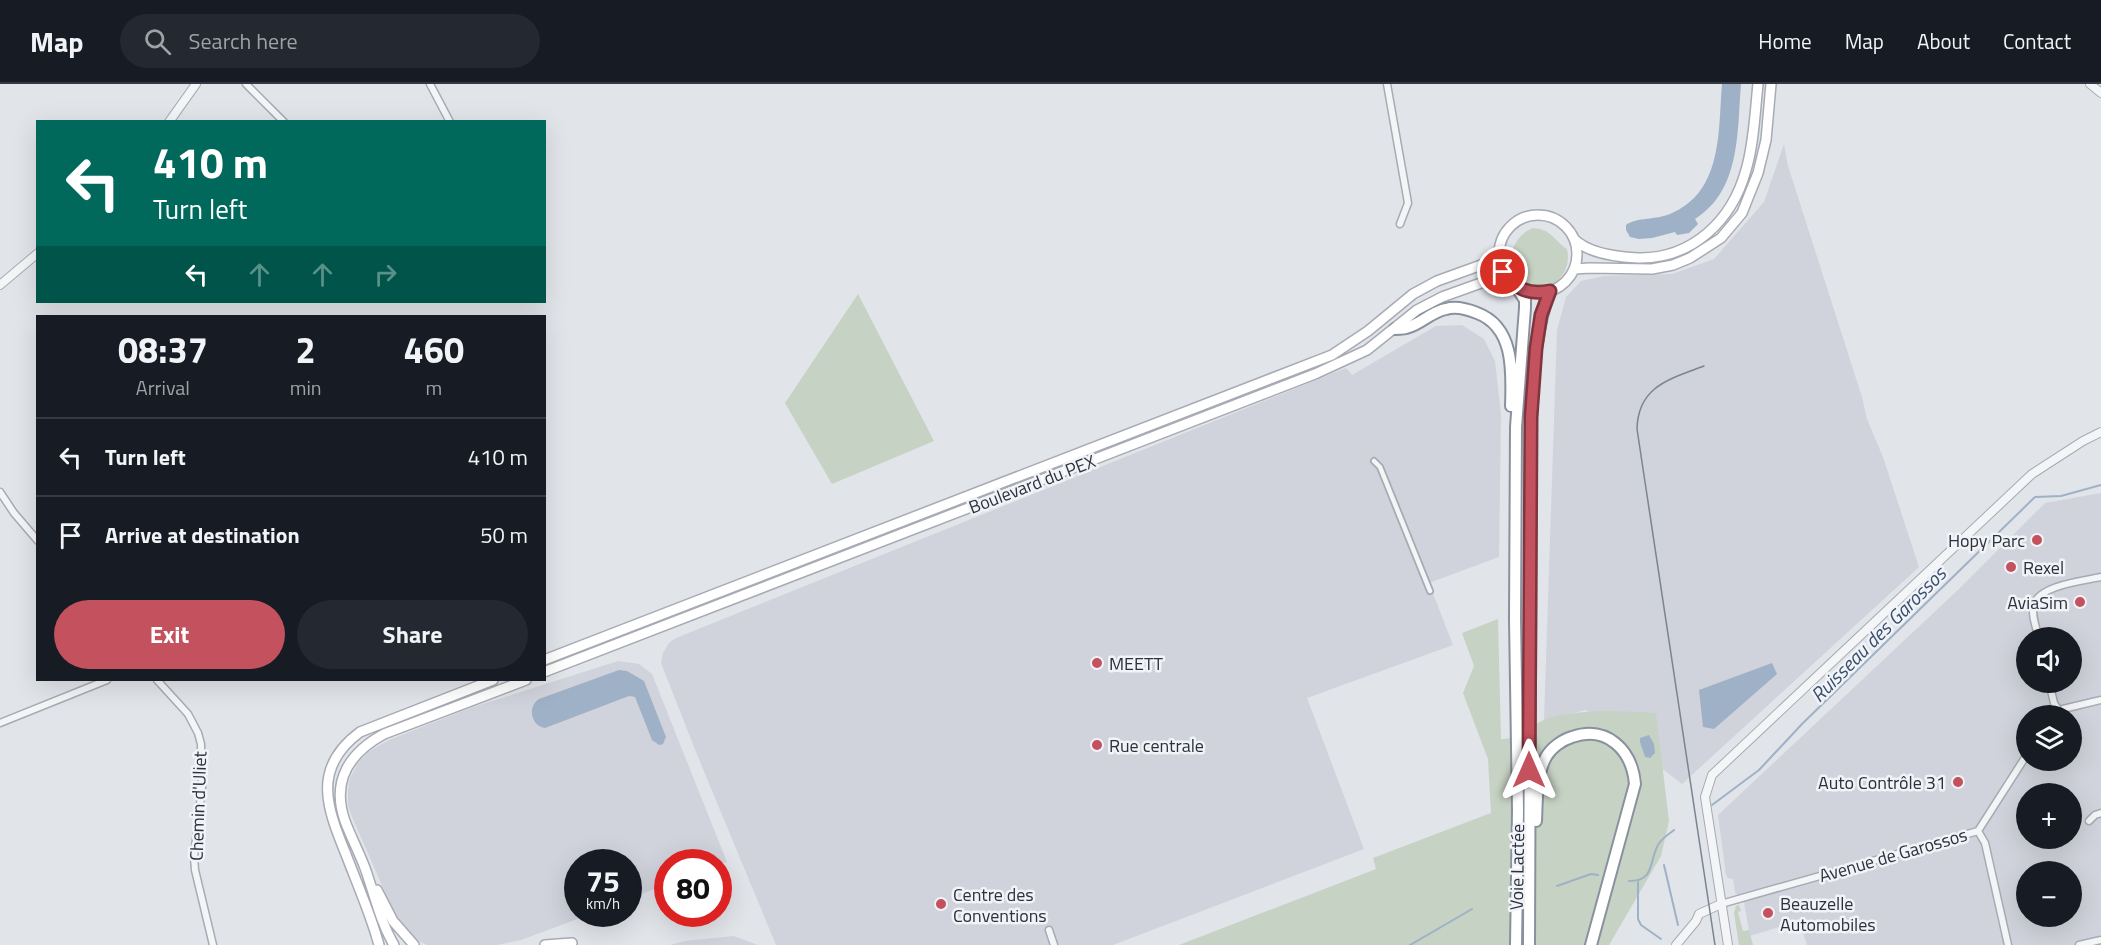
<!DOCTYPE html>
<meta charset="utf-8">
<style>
:root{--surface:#171b24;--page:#242831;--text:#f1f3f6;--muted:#9ea1a6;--line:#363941;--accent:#c3515e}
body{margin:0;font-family:"Titillium Web",sans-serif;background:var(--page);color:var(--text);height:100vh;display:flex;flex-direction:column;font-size:22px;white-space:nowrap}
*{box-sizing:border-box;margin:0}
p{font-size:20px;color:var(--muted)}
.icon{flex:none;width:33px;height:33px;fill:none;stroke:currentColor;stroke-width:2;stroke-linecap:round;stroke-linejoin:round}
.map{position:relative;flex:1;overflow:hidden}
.details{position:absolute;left:36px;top:231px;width:510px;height:366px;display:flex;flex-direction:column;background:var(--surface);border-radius:0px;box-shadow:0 6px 24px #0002}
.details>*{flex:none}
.guide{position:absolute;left:36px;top:36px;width:510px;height:183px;border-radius:0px;box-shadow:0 6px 24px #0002;background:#00695c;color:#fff;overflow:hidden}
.tools{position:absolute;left:2016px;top:543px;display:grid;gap:12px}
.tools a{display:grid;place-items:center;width:66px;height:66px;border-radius:50%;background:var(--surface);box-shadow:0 6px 24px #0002;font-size:30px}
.speed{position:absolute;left:564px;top:765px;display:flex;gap:12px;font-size:30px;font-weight:700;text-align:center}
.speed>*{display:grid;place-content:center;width:78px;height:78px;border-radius:50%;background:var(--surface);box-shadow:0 6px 24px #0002;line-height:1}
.speed small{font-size:15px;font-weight:400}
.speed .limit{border:9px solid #d22;background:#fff;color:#111}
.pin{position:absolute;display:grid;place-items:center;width:51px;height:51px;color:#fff;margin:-26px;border:3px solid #fff;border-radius:50%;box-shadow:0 2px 6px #0007}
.me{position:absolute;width:66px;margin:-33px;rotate:0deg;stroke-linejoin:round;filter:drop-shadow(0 0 4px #0008)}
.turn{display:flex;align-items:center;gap:21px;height:126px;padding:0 18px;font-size:27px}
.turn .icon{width:78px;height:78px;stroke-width:2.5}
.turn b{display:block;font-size:42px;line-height:51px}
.lanes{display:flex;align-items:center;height:57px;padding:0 18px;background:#0003;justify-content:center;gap:30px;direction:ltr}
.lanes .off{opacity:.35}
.eta{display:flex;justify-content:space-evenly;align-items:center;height:102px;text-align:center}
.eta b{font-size:36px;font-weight:700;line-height:42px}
.button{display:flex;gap:12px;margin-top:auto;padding:12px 18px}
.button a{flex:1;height:69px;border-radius:36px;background:var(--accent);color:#fff;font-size:24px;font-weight:700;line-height:69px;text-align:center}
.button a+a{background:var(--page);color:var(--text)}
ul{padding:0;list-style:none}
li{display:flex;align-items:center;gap:18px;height:78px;padding:0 18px;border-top:2px solid var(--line)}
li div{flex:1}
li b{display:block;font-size:22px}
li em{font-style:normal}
header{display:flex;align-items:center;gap:36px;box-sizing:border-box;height:84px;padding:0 30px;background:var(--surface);border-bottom:2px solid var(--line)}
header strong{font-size:28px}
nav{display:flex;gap:33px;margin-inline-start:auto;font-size:21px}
.search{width:420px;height:54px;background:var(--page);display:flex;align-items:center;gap:15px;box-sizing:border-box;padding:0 21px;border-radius:33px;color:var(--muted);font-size:22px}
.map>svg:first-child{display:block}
.built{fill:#d0d3db;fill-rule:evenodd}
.green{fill:#c6d2c3}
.water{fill:#9fb1c6}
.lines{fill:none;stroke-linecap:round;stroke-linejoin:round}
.stream{stroke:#9fb1c6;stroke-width:2}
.pedestrian-casing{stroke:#a7abb3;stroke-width:8}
.minor-casing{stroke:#a7abb3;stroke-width:9}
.tertiary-casing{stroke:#a7abb3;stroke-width:10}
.secondary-casing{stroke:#a7abb3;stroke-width:12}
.trunk-casing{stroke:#8a919e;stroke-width:14}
.pedestrian{stroke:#f4f5f7;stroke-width:4.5}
.minor{stroke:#f4f5f7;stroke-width:6}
.tertiary{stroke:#f4f5f7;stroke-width:8}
.secondary{stroke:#fff;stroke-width:9}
.trunk{stroke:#fff;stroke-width:10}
.tram{stroke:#7c8391;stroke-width:1.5}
.route-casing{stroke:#7f353d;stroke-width:15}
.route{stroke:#c3515e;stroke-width:10}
.poi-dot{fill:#c3515e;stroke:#f1f3f6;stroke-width:2}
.labels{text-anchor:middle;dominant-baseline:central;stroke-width:5;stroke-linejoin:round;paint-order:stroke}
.street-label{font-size:18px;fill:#2b323f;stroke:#f1f3f6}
.poi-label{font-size:18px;fill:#2b323f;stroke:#f1f3f6;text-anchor:start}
.water-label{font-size:20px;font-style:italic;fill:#384f70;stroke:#f1f3f6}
</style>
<header>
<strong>Map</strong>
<div class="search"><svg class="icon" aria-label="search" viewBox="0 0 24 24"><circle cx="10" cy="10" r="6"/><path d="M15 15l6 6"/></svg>Search here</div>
<nav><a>Home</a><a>Map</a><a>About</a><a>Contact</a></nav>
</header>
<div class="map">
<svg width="2101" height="861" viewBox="0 0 2101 861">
<rect width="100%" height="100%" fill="#e1e4e9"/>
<!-- built -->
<path class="built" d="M1784 60 1788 82 1862 313 1867 335 1883 373 1919 483 1682 700 1586 626 1544 636 1557 246 1566 213 1581 197 1604 192 1672 190 1714 175 1764 118Z
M1462 241 1484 255 1495 277 1501 331 1499 473 1429 499 1453 561 1307 614 1364 765 1113 861H776L698 673 661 579 663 569 669 559 676 554 1346 284 1352 291 1436 242Z
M2101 409V861H1807L1799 837 1750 852 1744 819 1735 808 1733 795 1728 794 1726 791 1718 731 1959 505 2045 419ZM2026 554H2072V598H2026ZM2026 632H2072V676H2026ZM2026 710H2072V754H2026ZM2026 788H2072V832H2026Z
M618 577 639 580 652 590 727 778 719 781 718 778H668L667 800 629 815 628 778H578V830H591L521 856 497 861H427L414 855 404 845 395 831 352 733 348 721V706L350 694 358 679 368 668 389 656 470 624Z
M734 852 758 861H670L685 857Z"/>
<!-- green -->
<path class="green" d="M1533 144C1553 146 1552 155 1567 165 1576 208 1514 220 1506 174 1517 161 1515 152 1533 144Z
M858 210 934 357 832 400 785 319Z
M1498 535 1501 655C1519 656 1530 641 1546 635 1584 624 1618 627 1656 629L1669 737 1661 772 1609 861H1179L1376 785 1373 774 1491 729 1488 675 1463 609 1474 582 1462 549Z
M1739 821 1741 827 1738 828 1743 847 1749 846 1753 861H1739L1734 829 1736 822Z"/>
<!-- water -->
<path class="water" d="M1722 0H1741C1737 48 1741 106 1695 135L1698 140 1689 149 1677 151 1675 148 1652 154 1639 155 1630 153 1626 146V141C1637 133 1656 136 1670 130 1723 108 1718 48 1722 0Z
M1772 579 1777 590 1714 645 1703 643 1699 606Z
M619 586 627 587 644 597 666 653 663 660 659 661 652 656 635 613 629 612 545 644C531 642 527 623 539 615Z
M1649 651 1654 660 1655 669 1650 674 1645 673 1640 658V654Z"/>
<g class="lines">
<!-- stream -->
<path class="stream" d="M1712 721 1759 686 1802 640 2035 413 2061 412 2101 401
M1664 781 1678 841
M1629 797C1654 797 1649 780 1657 763 1660 755 1668 751 1674 746
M1638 798V835L1641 841 1661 855
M1557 802 1591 790 1598 791
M1410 861 1472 825"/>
<!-- pedestrian casing -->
<g class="pedestrian-casing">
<path id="pedestrian" d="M1374 377 1380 383 1430 507"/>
</g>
<!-- minor casing -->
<g class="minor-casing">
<path id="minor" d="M246 0 284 38
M430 0 450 38
M1387 0 1408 119 1400 140
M0 408 14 429 38 457
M2039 554C2036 543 2031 531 2034 521 2039 501 2083 497 2101 493
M157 596 188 630 198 649 201 660 202 703 194 773 195 786 213 861
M2049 598 2054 619 2059 627
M2053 632 2063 625 2101 616
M0 639 107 596
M2089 737 2095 731 2101 729
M1978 747 1985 759 2008 861
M1721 820 1978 747 2026 672
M1049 846 1054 861
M2079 861 2101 856"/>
</g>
<!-- tertiary casing -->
<g class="tertiary-casing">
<path id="tertiary" d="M2090 0 2101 9
M169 38 196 0
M0 201 38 169
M1676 861 1696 837 1699 830 1721 820
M1728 861 1705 713 1712 691 2032 390 2083 357 2101 348"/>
</g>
<!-- secondary casing -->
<g class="secondary-casing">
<path id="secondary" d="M1499 170a39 39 0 1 1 78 0a39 39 0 1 1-78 0Z
M1574 155C1589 170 1617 173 1638 174 1692 175 1732 137 1746 86 1754 59 1755 28 1758 0
M1574 185 1590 184 1652 185 1673 181 1690 174 1721 154 1742 129 1758 89 1766 56 1771 0
M544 576 1332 271 1368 247 1413 210 1437 197 1484 180 1499 166
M544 588 1315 290 1367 266 1417 226 1442 213 1481 199 1510 197
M377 806 393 837 414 861
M379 861C371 831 358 802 347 773 328 726 310 685 360 648L493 596
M394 861C380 837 374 809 365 784 359 768 351 753 345 737 331 697 349 669 384 650L526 596
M545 861 572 859"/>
</g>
<!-- trunk casing -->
<g class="trunk-casing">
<path id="trunk" d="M1395 245C1399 245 1405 245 1409 243 1422 239 1431 228 1446 225 1456 222 1467 225 1477 229 1515 243 1512 289 1511 322
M1536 737C1537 717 1536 691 1546 673 1551 664 1562 656 1572 653 1607 641 1632 666 1635 700L1591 861
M1516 861 1518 726 1515 535 1516 343 1525 224V216L1517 204
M1529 861 1531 333C1534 291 1534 248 1550 207"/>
</g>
<!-- pedestrian -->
<use href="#pedestrian" class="pedestrian"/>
<!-- minor -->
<use href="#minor" class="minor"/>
<!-- tertiary -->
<use href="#tertiary" class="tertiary"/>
<!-- secondary -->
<use href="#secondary" class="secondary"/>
<!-- trunk -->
<use href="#trunk" class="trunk"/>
<!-- tram -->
<path class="tram" d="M1704 282C1670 295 1638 302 1637 345L1715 861"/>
</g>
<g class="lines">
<!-- route casing -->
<g class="route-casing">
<path id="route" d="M1503 188C1515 205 1529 211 1550 207L1541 231 1536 264 1531 333 1529 686"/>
</g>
<!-- route -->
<use href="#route" class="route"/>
</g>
<!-- markers -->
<g class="poi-dot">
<circle cx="2037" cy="456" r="6"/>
<circle cx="2011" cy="483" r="6"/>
<circle cx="2080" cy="518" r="6"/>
<circle cx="1097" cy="579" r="6"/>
<circle cx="1097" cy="661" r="6"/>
<circle cx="1958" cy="698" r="6"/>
<circle cx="941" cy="820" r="6"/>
<circle cx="1768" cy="829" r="6"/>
</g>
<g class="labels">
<!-- street labels -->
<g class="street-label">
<text transform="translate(1032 400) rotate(-21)">Boulevard du PEX</text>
<text transform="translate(198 722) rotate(-88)">Chemin d'Uliet</text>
<text transform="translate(1893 771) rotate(-16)">Avenue de Garossos</text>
<text transform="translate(1517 783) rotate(-89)">Voie Lactée</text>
</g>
<!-- poi labels -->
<g class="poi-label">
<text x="2025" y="456" text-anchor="end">Hopy Parc</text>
<text x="2023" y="483">Rexel</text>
<text x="2068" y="518" text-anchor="end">AviaSim</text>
<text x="1109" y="579">MEETT</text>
<text x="1109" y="661">Rue centrale</text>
<text x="1946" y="698" text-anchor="end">Auto Contrôle 31</text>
<text x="953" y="810">Centre des<tspan x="953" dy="21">Conventions</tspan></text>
<text x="1780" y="819">Beauzelle<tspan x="1780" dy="21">Automobiles</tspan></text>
</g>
<!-- water labels -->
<g class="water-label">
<text transform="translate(1878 550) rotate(-45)">Ruisseau des Garossos</text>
</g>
</g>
</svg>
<div class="tools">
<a><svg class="icon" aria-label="sound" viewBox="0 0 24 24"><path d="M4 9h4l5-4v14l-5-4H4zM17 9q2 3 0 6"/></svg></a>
<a><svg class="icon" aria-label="layers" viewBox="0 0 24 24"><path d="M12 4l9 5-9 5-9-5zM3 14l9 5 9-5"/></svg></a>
<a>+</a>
<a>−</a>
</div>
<div class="speed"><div>75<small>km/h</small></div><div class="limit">80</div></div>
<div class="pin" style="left:1503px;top:188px;background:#d93025"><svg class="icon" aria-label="arrive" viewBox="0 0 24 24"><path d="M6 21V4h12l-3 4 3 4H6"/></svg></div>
<svg class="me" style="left:1529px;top:686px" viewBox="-20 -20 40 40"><path d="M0-17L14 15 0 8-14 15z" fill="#c3515e" stroke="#fff" stroke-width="4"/></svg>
<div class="guide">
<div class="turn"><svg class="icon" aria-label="left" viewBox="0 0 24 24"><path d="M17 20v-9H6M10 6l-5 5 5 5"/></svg><div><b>410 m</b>Turn left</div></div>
<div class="lanes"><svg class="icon" aria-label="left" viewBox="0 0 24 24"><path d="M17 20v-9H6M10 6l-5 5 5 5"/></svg><svg class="icon off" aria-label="ahead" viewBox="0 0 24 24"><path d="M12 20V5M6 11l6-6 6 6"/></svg><svg class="icon off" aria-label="ahead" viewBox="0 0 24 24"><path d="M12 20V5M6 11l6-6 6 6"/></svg><svg class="icon off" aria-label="right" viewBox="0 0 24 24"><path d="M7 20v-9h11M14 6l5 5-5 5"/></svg></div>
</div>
<section class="details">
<div class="eta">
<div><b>08:37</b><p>Arrival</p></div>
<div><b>2</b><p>min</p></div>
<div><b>460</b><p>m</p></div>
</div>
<ul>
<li><svg class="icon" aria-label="left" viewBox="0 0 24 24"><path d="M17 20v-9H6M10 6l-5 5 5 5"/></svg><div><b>Turn left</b></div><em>410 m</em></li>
<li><svg class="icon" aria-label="arrive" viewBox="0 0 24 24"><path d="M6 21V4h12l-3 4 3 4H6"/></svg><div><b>Arrive at destination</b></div><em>50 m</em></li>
</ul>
<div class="button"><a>Exit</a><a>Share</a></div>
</section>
</div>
